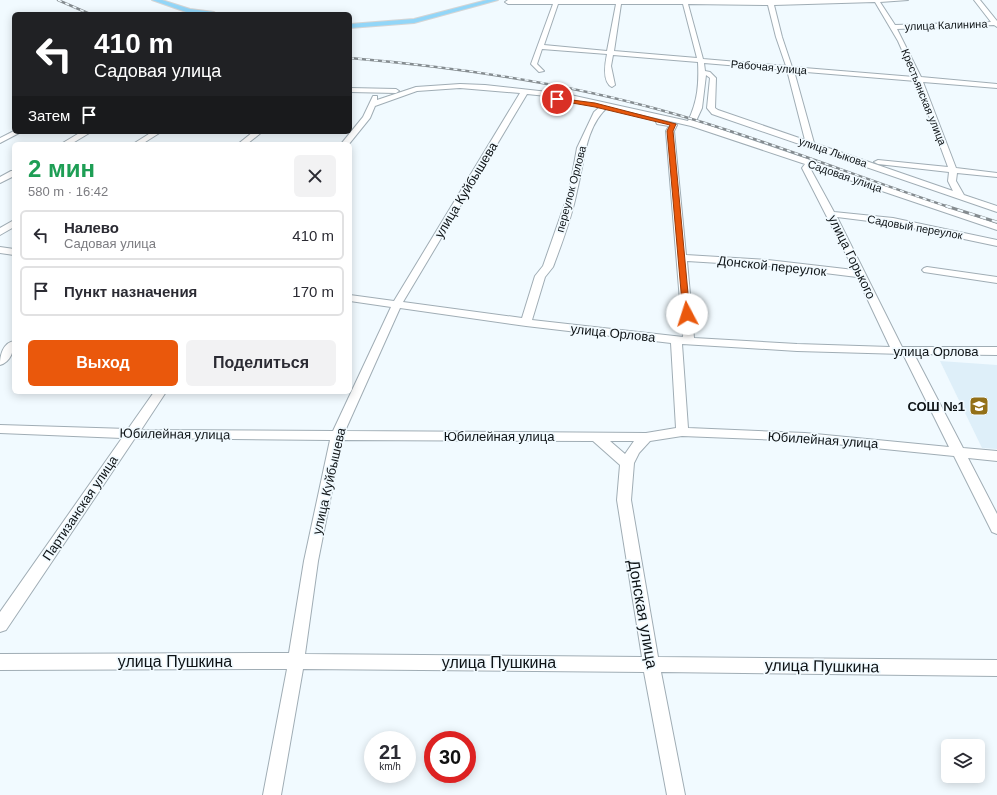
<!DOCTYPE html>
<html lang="ru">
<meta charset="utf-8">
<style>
:root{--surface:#fff;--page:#f2f2f3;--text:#2b2b33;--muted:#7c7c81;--line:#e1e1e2;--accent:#ea580c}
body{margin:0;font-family:Helvetica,sans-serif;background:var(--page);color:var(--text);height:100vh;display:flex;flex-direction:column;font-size:15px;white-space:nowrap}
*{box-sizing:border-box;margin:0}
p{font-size:13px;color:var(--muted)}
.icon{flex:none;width:22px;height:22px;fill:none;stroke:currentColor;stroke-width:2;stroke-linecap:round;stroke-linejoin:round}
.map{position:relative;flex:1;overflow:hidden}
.details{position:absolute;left:12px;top:142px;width:340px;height:252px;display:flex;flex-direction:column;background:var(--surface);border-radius:6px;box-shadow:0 2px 10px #0003}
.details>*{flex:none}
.top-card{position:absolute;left:12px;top:12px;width:340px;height:122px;border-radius:6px;box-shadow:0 2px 10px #0003;background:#202124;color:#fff;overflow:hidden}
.buttons{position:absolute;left:941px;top:739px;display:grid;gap:8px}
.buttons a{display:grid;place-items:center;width:44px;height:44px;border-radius:6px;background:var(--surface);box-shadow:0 2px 10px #0003;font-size:20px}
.speed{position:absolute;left:364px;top:731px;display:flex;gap:8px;font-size:20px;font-weight:700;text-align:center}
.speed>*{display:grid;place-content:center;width:52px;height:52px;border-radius:50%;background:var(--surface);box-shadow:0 2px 10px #0003;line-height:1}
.speed small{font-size:10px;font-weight:400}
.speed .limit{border:6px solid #d22;background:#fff;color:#111}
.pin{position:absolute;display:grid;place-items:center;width:34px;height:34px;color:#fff;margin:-17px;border:2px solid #fff;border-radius:50%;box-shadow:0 1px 4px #0007}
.me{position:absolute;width:44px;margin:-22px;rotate:355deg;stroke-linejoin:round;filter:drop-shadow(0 0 3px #0008)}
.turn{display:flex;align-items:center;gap:14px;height:84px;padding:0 16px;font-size:18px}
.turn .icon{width:52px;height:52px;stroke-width:2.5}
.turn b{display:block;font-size:28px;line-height:34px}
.then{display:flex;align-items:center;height:38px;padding:0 16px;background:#0003;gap:8px;font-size:15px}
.round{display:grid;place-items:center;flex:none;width:42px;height:42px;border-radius:6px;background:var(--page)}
.overview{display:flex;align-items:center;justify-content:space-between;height:68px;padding:0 16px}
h1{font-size:24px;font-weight:700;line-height:30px;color:#1e9e55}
.action{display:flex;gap:8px;margin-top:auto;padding:8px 16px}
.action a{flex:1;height:46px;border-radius:6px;background:var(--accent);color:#fff;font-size:16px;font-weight:700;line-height:46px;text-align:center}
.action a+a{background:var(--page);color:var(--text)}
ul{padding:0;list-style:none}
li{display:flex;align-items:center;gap:12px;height:50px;margin:0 8px 6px;padding:0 8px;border:2px solid var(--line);border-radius:6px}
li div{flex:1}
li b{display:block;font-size:15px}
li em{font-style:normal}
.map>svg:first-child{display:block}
.built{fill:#deeff9}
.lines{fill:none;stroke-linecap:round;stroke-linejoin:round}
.minor-casing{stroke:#a0adb5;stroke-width:2}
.major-casing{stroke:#d4d5d5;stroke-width:2}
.minor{fill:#fff;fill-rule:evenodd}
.major{fill:#92d6f8;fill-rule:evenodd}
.rail-far1-casing{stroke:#858c90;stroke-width:2.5}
.rail-casing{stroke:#858c90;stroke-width:3}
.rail-far1{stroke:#f1faff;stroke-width:1.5;stroke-dasharray:4;stroke-linecap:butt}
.rail{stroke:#f1faff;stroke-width:2;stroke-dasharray:6;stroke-linecap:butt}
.route{fill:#ea580c;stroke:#983908}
.labels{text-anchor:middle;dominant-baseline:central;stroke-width:3.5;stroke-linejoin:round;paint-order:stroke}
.far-street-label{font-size:11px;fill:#0e1316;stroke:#f1faff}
.street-label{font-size:13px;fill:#0e1316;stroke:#f1faff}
.poi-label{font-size:13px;font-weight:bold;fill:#0e1316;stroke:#f1faff;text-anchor:end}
.near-street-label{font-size:16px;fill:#0e1316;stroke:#f1faff}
</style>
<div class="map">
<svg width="997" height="795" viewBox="0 0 997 795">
<rect width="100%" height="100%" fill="#f1faff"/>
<!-- built -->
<path class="built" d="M940 361 997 365V449L982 448Z"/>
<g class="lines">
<!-- minor casing -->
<g class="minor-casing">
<path id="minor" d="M554 0H908L880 2 895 25 991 22 974 0H980L997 21V27L994 25 897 29 921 77 997 84V88L923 82 956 168 997 173V177L957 173 956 181 964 195 997 206V212L712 114 707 108 710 78 706 75 702 108 696 121 997 224V230L811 167 810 168 834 212 893 218 997 240V246L893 224 837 217 902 347H997V355L914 354 963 448 997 451V461L968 458 997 514V534L992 532 954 456 805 441 682 436 650 441 639 453 634 463 631 500 658 657 997 660V676L661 672 685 795H667L644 672 303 669 281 795H263L287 669 0 670V654L289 653 304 561 330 440 135 438 6 630 0 632V612L122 438 0 433V425L128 429 154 392H166L141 430 333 431 391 307 350 301V295L394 301 520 93 460 88 417 91 375 106 370 118 349 144H341L363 117 373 96H377V100L416 87 460 84 485 85 566 94 688 121C698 101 699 83 698 62L613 55 611 66 615 85 612 87C602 82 605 64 607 54L542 49 537 64 544 71 539 72 531 64 553 4H508L505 2 508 0ZM875 2 898 41 914 77 792 67 782 37 774 5ZM558 4H616L607 51 544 45ZM621 4H683L697 58 614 51ZM688 4 768 5 776 37 786 66 703 59ZM704 63 787 70 805 140 718 110 715 108 716 78 710 72 705 71ZM794 71 916 81 948 167 878 160 874 162 878 164 949 172 948 181 953 191 814 143ZM527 94 566 98 601 106 594 112 577 148 569 192 543 266 535 276 522 318 403 302ZM608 107 691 126 805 164 802 168 854 270 768 260 686 255 674 131 677 125 660 120 656 122 657 124 669 126 666 131 683 337 532 320 545 277 553 267C562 243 572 217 577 191 584 164 585 126 608 107ZM687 261 768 266 857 277 890 347 797 344 694 338ZM400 308 526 326 671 343 676 428 646 433 345 431ZM682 344 797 351 903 354 949 447 805 433 688 428ZM342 440 593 441 620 465 617 500 642 657 305 654 318 561ZM610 441H634L625 454Z
M350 88 396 89 399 91 396 93 350 92Z
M14 131 21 132 0 143V138Z
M81 132H91L71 144H61Z
M152 132H161L142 144H133Z
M253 132H262L247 144H238Z
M11 171H14V176L0 183V177Z
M14 220V227L0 235V228Z
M0 247 14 249V255L0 253Z
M927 267 997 277V283L924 272 922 270 924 268Z
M14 341C14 350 11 362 0 365 0 355 3 343 14 341Z"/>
</g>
<!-- major casing -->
<g class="major-casing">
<path id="major" d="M152 0H162L190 9 214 12 217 14 189 13Z
M487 0H498L414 23 350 28V24L414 19Z"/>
</g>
<!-- minor -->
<use href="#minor" class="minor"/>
<!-- major -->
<use href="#major" class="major"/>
<!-- rail-far1 casing -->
<g class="rail-far1-casing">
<path id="rail-far1" d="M58 0 90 14
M350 58C454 67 556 81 657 109 756 136 852 175 949 207"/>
</g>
<!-- rail casing -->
<g class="rail-casing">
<path id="rail" d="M946 206 997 222"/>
</g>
<!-- rail-far1 -->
<use href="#rail-far1" class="rail-far1"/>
<!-- rail -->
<use href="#rail" class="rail"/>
</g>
<!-- route -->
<path class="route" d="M557 98 595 103 676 124 673 131 690 315 683 314 667 131 670 125 595 107 555 100Z"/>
<!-- icons -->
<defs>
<g id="school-square" transform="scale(1)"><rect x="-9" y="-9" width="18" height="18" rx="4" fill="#937018" stroke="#f1faff"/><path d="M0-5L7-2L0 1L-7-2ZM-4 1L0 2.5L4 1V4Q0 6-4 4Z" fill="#fff"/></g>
</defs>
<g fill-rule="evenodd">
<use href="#school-square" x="979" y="406"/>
</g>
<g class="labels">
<!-- far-street labels -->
<g class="far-street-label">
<text transform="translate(946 25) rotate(-2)">улица Калинина</text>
<text transform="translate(769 67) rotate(5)">Рабочая улица</text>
<text transform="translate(924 97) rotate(68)">Крестьянская улица</text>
<text transform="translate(833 152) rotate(19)">улица Лыкова</text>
<text transform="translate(845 176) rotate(19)">Садовая улица</text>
<text transform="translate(571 189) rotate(-75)">переулок Орлова</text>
<text transform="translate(915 227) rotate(10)">Садовый переулок</text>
</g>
<!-- street labels -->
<g class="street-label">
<text transform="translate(466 190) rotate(-59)">улица Куйбышева</text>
<text transform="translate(852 257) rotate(64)">улица Горького</text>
<text transform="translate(772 266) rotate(6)">Донской переулок</text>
<text transform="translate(613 333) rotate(6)">улица Орлова</text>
<text x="936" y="351">улица Орлова</text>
<text transform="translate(175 434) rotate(1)">Юбилейная улица</text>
<text x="499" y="436">Юбилейная улица</text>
<text transform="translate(823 440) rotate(4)">Юбилейная улица</text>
<text transform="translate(329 481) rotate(-77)">улица Куйбышева</text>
<text transform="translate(80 508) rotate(-56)">Партизанская улица</text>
</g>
<!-- poi labels -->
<g class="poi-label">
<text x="965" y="406">СОШ №1</text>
</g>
<!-- near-street labels -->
<g class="near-street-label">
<text transform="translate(643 614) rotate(80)">Донская улица</text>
<text x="175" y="661">улица Пушкина</text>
<text x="499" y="662">улица Пушкина</text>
<text transform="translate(822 666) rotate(1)">улица Пушкина</text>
</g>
</g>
</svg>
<div class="buttons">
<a><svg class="icon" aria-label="layers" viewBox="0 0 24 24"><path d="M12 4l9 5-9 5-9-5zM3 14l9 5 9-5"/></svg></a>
</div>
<div class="speed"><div>21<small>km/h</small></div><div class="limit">30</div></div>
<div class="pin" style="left:557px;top:99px;background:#d93025"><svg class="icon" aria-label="arrive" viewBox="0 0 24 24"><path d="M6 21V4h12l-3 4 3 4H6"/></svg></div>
<svg class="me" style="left:687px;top:314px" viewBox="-20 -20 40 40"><circle r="19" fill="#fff"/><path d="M0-13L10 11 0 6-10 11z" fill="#ea580c"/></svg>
<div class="top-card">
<div class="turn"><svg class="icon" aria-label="left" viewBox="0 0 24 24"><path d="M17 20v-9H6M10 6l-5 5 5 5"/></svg><div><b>410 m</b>Садовая улица</div></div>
<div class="then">Затем<svg class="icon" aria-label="arrive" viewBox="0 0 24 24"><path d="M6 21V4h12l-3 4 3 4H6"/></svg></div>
</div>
<section class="details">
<div class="overview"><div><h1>2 мин</h1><p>580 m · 16:42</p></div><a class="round"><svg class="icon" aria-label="close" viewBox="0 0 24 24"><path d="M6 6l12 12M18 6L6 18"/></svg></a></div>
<ul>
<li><svg class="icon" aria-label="left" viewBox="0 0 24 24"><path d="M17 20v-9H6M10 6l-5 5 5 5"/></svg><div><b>Налево</b><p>Садовая улица</p></div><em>410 m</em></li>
<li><svg class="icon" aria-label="arrive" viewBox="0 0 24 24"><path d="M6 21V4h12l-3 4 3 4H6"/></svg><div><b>Пункт назначения</b></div><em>170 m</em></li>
</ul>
<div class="action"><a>Выход</a><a>Поделиться</a></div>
</section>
</div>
